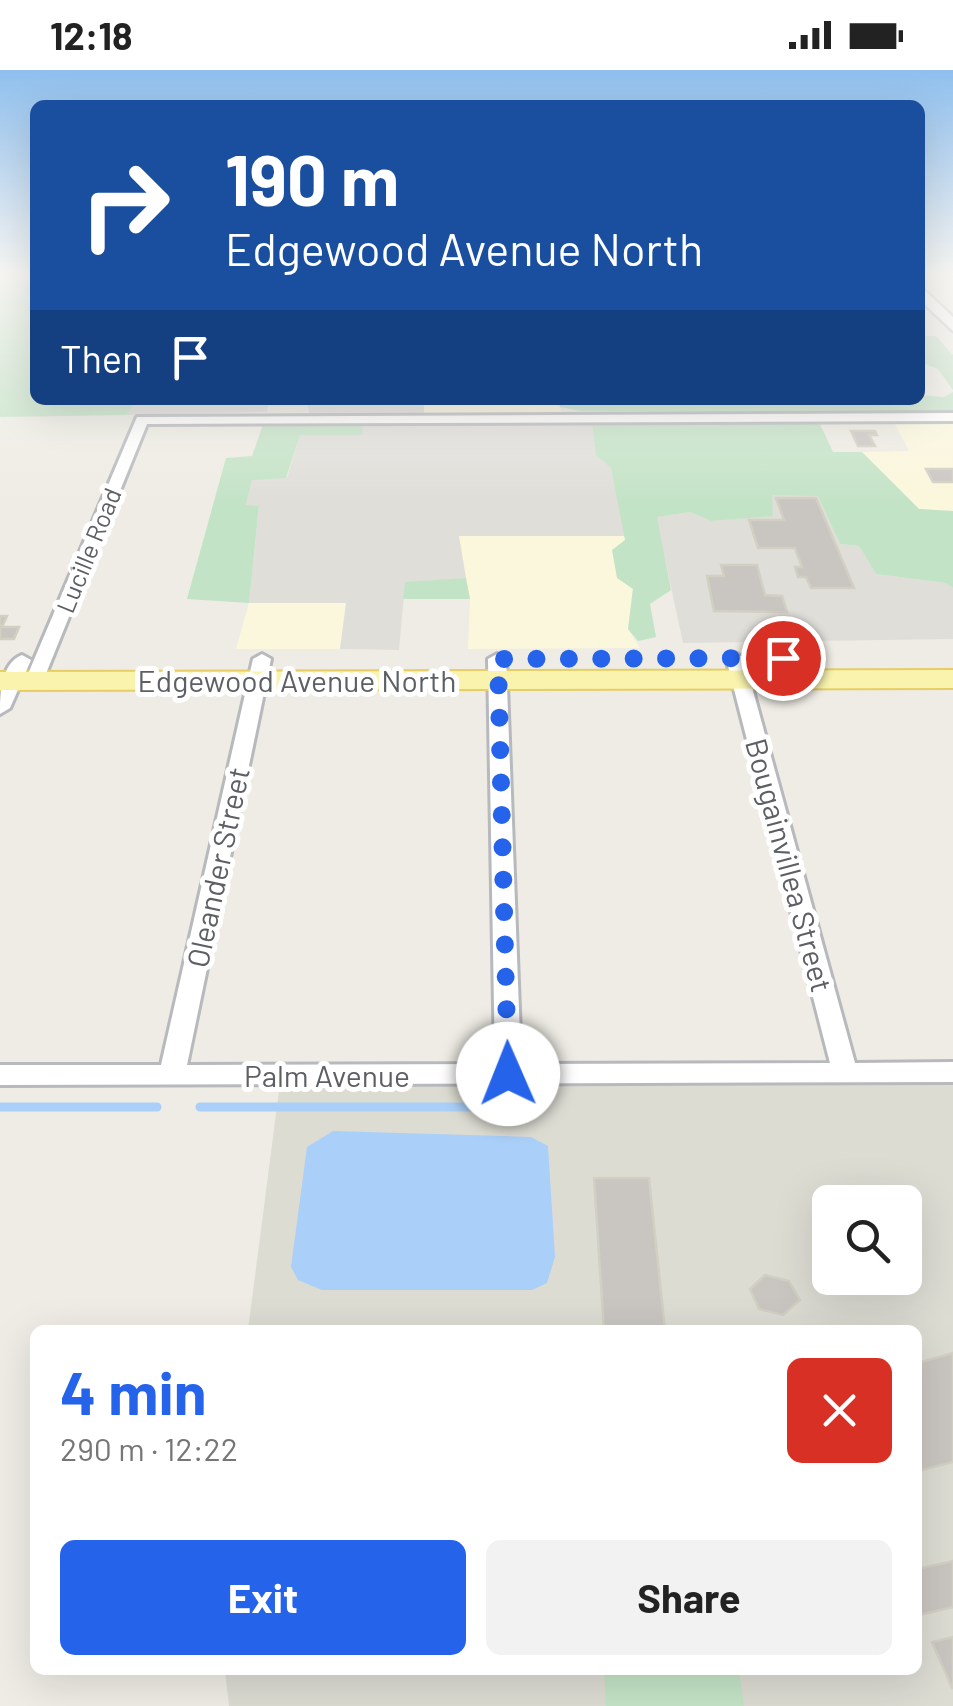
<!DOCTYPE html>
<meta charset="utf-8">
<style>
:root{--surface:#fff;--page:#f2f2f2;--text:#222;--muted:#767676;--accent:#2563eb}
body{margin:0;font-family:Barlow,sans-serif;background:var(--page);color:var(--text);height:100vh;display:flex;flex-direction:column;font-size:38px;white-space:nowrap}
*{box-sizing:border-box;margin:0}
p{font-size:32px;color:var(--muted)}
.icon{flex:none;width:55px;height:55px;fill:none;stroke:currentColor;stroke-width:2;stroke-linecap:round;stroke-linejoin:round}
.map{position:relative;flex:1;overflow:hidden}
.details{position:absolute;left:30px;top:1255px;width:892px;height:350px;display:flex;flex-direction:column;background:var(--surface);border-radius:15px;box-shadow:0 10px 40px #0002}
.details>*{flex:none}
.top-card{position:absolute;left:30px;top:30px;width:895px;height:305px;border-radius:15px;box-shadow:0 10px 40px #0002;background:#1a4fa0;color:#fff;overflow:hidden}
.buttons{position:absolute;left:812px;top:1115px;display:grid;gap:20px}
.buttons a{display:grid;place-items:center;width:110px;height:110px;border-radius:15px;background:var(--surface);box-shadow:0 10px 40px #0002;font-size:50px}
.pin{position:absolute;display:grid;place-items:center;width:85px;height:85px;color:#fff;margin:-42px;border:5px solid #fff;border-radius:50%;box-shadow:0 2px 10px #0007}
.me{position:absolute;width:110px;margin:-55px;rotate:359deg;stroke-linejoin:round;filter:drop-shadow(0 0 8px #0008)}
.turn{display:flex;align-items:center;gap:35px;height:210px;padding:0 30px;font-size:45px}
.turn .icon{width:130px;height:130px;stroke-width:2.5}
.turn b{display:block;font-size:70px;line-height:85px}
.then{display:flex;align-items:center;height:95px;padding:0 30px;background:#0003;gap:20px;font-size:38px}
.round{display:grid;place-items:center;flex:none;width:105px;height:105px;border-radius:15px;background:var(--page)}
.head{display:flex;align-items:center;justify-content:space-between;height:170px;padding:0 30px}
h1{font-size:60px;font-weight:700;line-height:75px;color:var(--accent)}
.primary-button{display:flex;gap:20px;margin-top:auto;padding:20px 30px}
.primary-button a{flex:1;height:115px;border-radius:15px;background:var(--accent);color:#fff;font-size:40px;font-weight:700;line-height:115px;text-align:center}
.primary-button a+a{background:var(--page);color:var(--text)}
.status{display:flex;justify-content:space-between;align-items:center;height:70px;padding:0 50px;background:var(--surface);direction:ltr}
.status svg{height:28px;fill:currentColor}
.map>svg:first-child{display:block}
.commercial{fill:#fbf7dc}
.industrial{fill:#dfded9}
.education{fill:#dddcd3;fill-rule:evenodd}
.green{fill:#c3e3c6}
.water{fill:#aacff8}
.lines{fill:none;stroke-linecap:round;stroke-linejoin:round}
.stream{stroke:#aacff8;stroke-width:9}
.building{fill:#c9c6c2;stroke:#d2cfc3;stroke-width:2.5}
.minor-casing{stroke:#b7b9bd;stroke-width:6}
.tertiary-casing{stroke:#b7b9bd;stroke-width:5}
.primary-casing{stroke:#e6ce65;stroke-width:4}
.minor{fill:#fff;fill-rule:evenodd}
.tertiary{fill:#fff;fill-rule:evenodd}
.primary{fill:#f9f3ae;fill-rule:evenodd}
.route{stroke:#2563eb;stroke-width:18;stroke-dasharray:0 32.4}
.labels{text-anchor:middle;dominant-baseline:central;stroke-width:10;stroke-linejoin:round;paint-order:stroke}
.far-street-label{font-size:25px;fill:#5c5f64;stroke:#fff}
.street-label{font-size:30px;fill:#5c5f64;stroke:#fff}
</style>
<div class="status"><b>12:18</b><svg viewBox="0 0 49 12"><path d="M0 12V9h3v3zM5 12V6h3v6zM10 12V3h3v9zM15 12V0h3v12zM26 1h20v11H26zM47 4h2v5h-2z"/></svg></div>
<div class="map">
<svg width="953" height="1636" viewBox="0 0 953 1636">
<rect width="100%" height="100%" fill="#eeece4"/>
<!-- commercial -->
<path class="commercial" d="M424 330H558L562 344H424Z
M893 350H953V441L919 439 862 382 909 381Z
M458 466H625L633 518 628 559 640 578 468 579 470 529Z
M249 533H347L340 579H236Z"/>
<!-- industrial -->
<path class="industrial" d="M137 330H269L267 342 127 345Z
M306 330H424V344L310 345Z
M592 351 611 398 625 466H459L466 508 405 513 399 580 340 579 346 533H249L259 437 246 436 252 409 287 408 300 365H361L363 352Z
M771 425H818L840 474 859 476 876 504 946 513 953 518V569L683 573 656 447 690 442 711 451 773 445Z"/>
<!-- education -->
<path class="education" d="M953 1012V1636H229L225 1600H918V1260H248L280 1013ZM830 1132H905V1208H830Z"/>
<!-- green -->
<path class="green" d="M0 203H35V330H137L127 345 0 347Z
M920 266H936L953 285V320L938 299 920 292Z
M953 322V342L581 341 560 337 558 330H920V325L944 327Z
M592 351 819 352 833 382H862L919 439 953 441V518L946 513 876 504 859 476 840 474 818 426 772 425 773 446 711 451 690 442 657 447 671 520 650 534 656 567 638 571 628 559 633 519 617 508 612 480 625 470 611 398 596 385Z
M264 352H363L362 365H300L286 408 252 410 246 435 259 436 249 533 187 529 226 388 252 386Z
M466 508 470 529H403L405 512Z
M604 1600H739L744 1636H606Z"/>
<!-- water -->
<path class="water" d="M333 1061 531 1067 548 1076 555 1187 547 1213 532 1220H322L298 1210 291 1197 307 1077Z"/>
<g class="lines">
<!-- stream -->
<path class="stream" d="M0 1037H157
M200 1037H530"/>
</g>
<!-- building -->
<path class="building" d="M851 361H875L877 365H869L875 376H858Z
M926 399H953V412H933Z
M776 428H816L854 518H811L806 507H798L795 497H802L795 478H758L749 450H784Z
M721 495H757L765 525 782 526 787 542 714 541 707 506H724Z
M0 546H7L2 557H19L14 569H0Z
M594 1108H649L665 1260H604Z
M765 1205 789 1211 800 1230 783 1245 759 1239 750 1219Z
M953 1283V1392L918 1401V1293Z
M953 1491V1537L920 1545 918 1499Z
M953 1567V1618H952L932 1572Z"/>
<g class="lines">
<!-- minor casing -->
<g class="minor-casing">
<path id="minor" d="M953 343V351L147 354 43 611 34 617 25 611 137 347Z
M735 583 744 588 855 993 953 992V1012L0 1015V995H161L253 589 262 584 271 589 187 995 495 994 488 589 497 584 506 589 521 994 830 993 726 588Z
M22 585 31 590 10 638 0 644C0 624 1 593 22 585Z"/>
</g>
<!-- tertiary casing -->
<g class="tertiary-casing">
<path id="tertiary" d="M920 216 953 247V261L920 230Z"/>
</g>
<!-- primary casing -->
<g class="primary-casing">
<path id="primary" d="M953 600V618L0 620V602Z"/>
</g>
<!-- minor -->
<use href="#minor" class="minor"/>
<!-- tertiary -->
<use href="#tertiary" class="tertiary"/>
<!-- primary -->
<use href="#primary" class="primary"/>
</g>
<!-- sky -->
<linearGradient id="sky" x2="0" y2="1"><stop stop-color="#8fbfee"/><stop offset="0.47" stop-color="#f7f6f3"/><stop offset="1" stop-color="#f7f6f3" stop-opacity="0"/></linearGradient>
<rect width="953" height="432" fill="url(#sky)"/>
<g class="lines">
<!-- route -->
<path class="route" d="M508 1004 498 589 783 588"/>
</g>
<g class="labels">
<!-- far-street labels -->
<g class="far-street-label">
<text transform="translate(88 480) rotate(-68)">Lucille Road</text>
</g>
<!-- street labels -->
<g class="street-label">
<text x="297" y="610">Edgewood Avenue North</text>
<text transform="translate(790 795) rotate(75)">Bougainvillea Street</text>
<text transform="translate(217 797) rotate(-78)">Oleander Street</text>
<text x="327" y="1005">Palm Avenue</text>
</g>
</g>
</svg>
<div class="buttons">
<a><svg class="icon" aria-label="search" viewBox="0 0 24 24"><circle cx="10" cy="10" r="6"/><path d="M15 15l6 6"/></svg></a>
</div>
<div class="pin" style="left:783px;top:588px;background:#d93025"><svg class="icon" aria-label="arrive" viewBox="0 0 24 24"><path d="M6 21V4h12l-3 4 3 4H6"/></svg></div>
<svg class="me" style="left:508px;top:1004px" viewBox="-20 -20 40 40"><circle r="19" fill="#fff"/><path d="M0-13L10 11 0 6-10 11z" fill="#2563eb"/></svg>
<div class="top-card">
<div class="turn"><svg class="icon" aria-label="right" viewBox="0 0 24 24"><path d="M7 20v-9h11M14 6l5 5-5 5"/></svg><div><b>190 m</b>Edgewood Avenue North</div></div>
<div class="then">Then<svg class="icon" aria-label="arrive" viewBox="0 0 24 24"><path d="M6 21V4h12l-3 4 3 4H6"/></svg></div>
</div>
<section class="details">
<div class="head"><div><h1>4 min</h1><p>290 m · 12:22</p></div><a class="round" style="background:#d93025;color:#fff"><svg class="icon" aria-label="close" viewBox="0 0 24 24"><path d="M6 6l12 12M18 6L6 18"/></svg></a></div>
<div class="primary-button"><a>Exit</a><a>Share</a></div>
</section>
</div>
